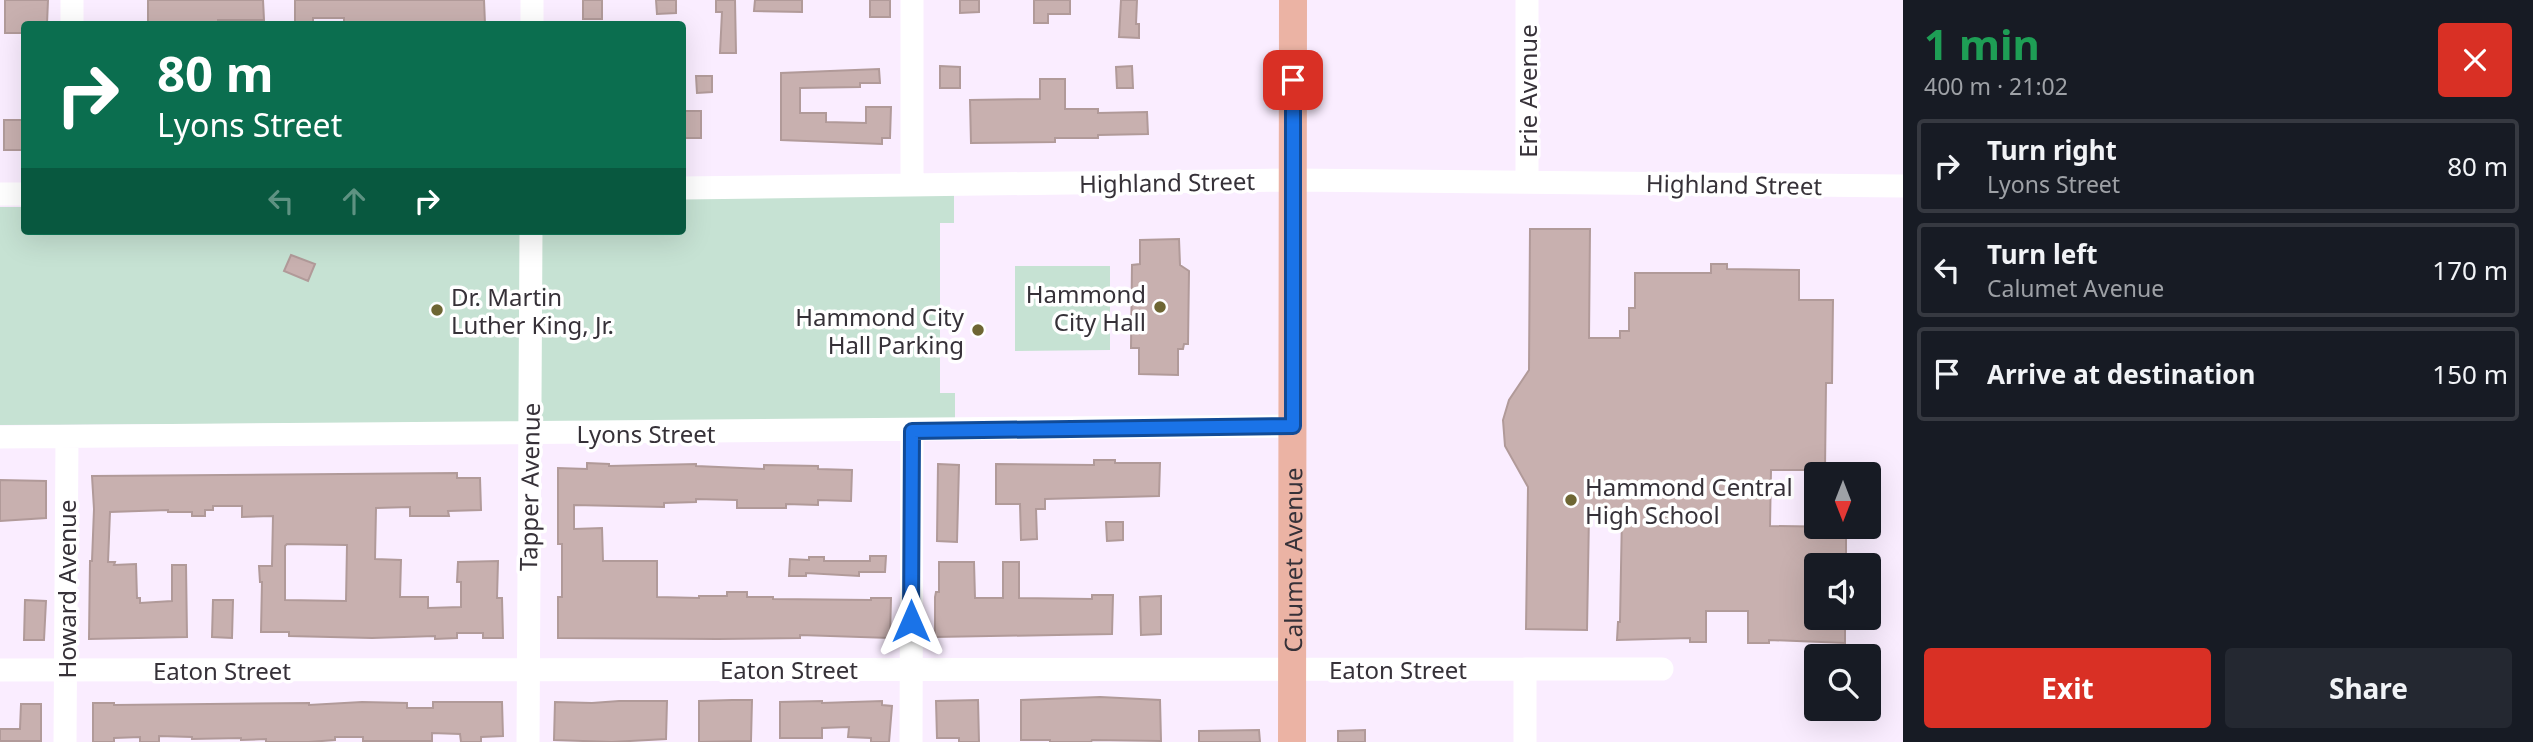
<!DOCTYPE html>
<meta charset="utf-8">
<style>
:root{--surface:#171b24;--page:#242831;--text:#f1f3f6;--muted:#9ea1a6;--line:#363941;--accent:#d93025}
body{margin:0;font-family:"Noto Sans",sans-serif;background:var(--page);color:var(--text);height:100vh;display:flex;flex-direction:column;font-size:26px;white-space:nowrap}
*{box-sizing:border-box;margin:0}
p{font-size:23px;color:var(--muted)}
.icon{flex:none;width:38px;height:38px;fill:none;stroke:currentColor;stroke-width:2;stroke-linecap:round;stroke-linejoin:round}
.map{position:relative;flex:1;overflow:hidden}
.drawer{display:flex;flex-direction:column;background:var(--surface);width:630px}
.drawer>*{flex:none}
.guide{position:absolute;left:21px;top:21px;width:665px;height:214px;border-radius:7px;box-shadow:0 7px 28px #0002;background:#0b6e4f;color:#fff;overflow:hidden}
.needle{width:46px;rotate:180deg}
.controls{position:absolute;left:1804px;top:462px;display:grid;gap:14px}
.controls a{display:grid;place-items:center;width:77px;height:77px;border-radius:7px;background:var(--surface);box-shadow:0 7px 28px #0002;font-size:35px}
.pin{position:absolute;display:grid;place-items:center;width:60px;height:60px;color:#fff;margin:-30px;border-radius:14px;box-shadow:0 4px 10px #0006}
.me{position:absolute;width:77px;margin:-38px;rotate:0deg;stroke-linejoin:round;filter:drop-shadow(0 0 5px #0008)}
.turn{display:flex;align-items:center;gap:24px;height:147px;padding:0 21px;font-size:32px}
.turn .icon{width:91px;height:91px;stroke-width:2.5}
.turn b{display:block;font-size:49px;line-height:60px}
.lanes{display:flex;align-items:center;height:66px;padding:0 21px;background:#0003;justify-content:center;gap:35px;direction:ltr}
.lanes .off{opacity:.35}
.round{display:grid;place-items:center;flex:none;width:74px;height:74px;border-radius:7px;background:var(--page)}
.summary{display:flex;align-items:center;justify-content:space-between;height:119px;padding:0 21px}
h1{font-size:42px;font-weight:700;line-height:52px;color:#1e9e55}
.button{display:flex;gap:14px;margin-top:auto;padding:14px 21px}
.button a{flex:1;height:80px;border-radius:7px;background:var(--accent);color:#fff;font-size:28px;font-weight:700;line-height:80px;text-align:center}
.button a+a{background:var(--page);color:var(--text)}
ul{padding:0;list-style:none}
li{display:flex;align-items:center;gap:21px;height:94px;margin:0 14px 10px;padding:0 7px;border:4px solid var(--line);border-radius:7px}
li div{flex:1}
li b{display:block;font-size:26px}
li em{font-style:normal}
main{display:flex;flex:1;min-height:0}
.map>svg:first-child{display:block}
.green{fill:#c6e2d3}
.building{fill:#c8b0af;stroke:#b19a99;stroke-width:2;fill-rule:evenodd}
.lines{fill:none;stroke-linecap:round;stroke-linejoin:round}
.minor{stroke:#fff;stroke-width:23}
.major{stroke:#ebb3a4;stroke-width:28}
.route-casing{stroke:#114b97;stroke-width:18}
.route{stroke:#1a73e8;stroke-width:12}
.poi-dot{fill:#6e6633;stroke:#fff;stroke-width:2.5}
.labels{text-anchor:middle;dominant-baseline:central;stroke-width:7;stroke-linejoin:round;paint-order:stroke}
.street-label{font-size:24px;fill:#363138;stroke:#fff}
.poi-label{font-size:24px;fill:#363138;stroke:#fff;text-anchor:end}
</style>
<main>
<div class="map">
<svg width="1903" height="742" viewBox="0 0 1903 742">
<rect width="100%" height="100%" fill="#faedff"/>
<!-- green -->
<path class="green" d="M954 195V223H940V393H955V420L0 425V207H24V231H682L683 198Z
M1015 266H1110V350L1015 351Z"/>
<!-- building -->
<path class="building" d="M5 0H48L47 24H24V33H5Z
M148 0H263L264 20H218V24H148Z
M295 0H484L485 24H344V18H313V23L295 22Z
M583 0H602V19H583Z
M656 0H676V13L657 14Z
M716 0H735L736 53H720L722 12H716Z
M755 0H802V12L754 11Z
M870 0H890V17H870Z
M960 0H979V12L960 13Z
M1034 0H1070V14H1048V23H1034Z
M1121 0H1137L1136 24H1139V38L1119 37Z
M940 66 960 67V88H940Z
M1132 66 1133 88H1117L1116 67Z
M879 69 880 83H860V87L800 88V113H826V122L866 123V107H891L890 138H882V144L781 140V73Z
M696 76H712V92L697 93Z
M1040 79H1065V109H1098V113L1147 112 1148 134 1098 135V138H1055V142L971 143 970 100 1040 99Z
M682 111H701V138H682Z
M4 120H24V150H4Z
M1530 229H1590L1589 338H1620V331H1629V308H1635V273H1711V264H1727V269L1799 270V300H1833L1832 383H1826L1825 470H1771L1770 526 1846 527V565H1816V618H1845V643L1769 640V643H1748V611H1706V642H1690V638L1617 640 1618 622H1620L1622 514H1589L1587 630 1526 629 1528 487 1505 446 1503 420 1509 400 1529 370Z
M1179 239 1180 265 1189 271 1188 344H1184L1183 349H1178V375L1139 374V348H1131L1132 265 1140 264V240Z
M291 255 315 264 308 281 284 271Z
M1094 460H1115V463H1160L1159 496 1045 499V509H1036L1037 539 1021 540 1020 504H996V464L1094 465Z
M587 463 609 464V466L696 464V466L764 469V465L818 466V469L852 470 851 501 818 500V505L786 504V508H737V500L696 499V502L664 503V507L574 505V529L602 528 603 561H657V597L699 598V596H727V592H747V597H773V599L871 600V598H891L890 638 800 635V638L718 639 558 638V597H562V544H558V468L587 469Z
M938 464 959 465 957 542 937 541Z
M457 473V478H480L481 510 448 511 449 516H410V507L376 508 375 559 401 560 400 597H428V608L461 607V582H457L458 562 498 561 497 598H502L503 638H483V633H457V638L435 639V636L372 638 289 636V632H261L262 582H260L259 566H272L273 516 242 517V506H213V510H205V516H192V512H168V510L110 512 108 562H115L114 565 136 564 137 598H140V603L172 601V565H186L187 637 89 639 90 561H92L94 509 92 476ZM287 544 347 545 346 601 285 600V546Z
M0 480 46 481V518L0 521Z
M1106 522H1123V540L1107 541Z
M870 556H886L885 572H859V576L806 573V576H789L790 559 809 560V557H824V561H870Z
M939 562H974L975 598H1003V562H1019V598L1092 599V595H1113L1112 634 935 637V597L936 592H939Z
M1161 596V634L1141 635 1140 597Z
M25 600 46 601 44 640H24Z
M213 600H233L232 638 212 637Z
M1100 697 1160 700 1161 741 1092 740 1091 742H1050V740H1021V700Z
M732 700H752L751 741 699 742V701Z
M978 700 979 742H959V738H937L936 701Z
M619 701H667L666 739 612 742 554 740 555 702 592 703Z
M822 701V703L882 701V705L892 706 889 742H871V738L848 737 849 727 822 728V738H780V702Z
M362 702 407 703V708H433V702H502L503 736 481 737V742H461L460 734 432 733V741H363V737H335V740L309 742H266V739L241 740V738L192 739V737L159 736V742H140V737L114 738V742H93V703H114V705L309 703V705Z
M21 704H41V741H0V729H20Z
M1259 730 1260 742H1199V731Z
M1365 730V742H1338V731Z"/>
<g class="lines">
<!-- minor -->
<path class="minor" d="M72 24V0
M532 24V0
M1527 182V0
M912 185V0
M682 188 1293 180 1903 186
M0 194H24
M0 437 1292 426
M0 670 1662 669
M65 742 67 437
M528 742 531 231
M911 742 912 431
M1525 742V669"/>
<!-- major -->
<path class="major" id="s1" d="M1292 742 1293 0"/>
</g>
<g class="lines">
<!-- route casing -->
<g class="route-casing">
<path id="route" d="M911 621 912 431 1293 426V80"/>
</g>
<!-- route -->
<use href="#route" class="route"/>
</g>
<!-- markers -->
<g class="poi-dot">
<circle cx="1160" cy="307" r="7"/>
<circle cx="437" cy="310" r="7"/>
<circle cx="978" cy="330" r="7"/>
<circle cx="1571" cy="500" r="7"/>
</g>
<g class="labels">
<!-- street labels -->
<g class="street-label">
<text transform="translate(1527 91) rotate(-90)">Erie Avenue</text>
<text transform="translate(1167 182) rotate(-1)">Highland Street</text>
<text transform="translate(1734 184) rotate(1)">Highland Street</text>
<text x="646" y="433">Lyons Street</text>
<text transform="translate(529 487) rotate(-89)">Tapper Avenue</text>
<text stroke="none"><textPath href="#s1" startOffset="182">Calumet Avenue</textPath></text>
<text transform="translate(66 589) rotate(-90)">Howard Avenue</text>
<text x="789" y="669">Eaton Street</text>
<text x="1398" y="669">Eaton Street</text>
<text x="222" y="670">Eaton Street</text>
</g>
<!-- poi labels -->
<g class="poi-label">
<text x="1146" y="293">Hammond<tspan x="1146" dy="28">City Hall</tspan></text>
<text x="451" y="296" text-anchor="start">Dr. Martin<tspan x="451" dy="28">Luther King, Jr.</tspan></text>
<text x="964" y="316">Hammond City<tspan x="964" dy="28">Hall Parking</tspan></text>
<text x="1585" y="486" text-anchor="start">Hammond Central<tspan x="1585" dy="28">High School</tspan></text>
</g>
</g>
</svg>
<div class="controls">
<a><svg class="needle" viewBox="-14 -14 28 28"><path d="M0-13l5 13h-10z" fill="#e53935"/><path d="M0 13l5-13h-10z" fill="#9ea1a6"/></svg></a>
<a><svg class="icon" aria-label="sound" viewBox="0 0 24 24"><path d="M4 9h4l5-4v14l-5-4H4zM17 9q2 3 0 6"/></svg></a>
<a><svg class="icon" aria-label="search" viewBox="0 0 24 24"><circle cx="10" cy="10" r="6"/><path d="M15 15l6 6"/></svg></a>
</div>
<div class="pin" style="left:1293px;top:80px;background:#d93025"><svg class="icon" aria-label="arrive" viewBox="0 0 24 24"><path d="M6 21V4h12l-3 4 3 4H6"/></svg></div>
<svg class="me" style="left:911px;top:621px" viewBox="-20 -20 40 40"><path d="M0-17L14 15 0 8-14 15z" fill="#1a73e8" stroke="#fff" stroke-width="4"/></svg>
<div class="guide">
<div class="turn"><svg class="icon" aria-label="right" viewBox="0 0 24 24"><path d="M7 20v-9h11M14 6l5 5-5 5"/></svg><div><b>80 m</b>Lyons Street</div></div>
<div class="lanes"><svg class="icon off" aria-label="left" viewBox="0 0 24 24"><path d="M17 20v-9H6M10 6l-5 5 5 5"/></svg><svg class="icon off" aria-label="ahead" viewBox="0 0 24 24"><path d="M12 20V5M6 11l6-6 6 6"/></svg><svg class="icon" aria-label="right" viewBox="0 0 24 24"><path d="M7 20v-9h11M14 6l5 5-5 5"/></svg></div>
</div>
</div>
<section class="drawer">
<div class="summary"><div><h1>1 min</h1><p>400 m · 21:02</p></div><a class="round" style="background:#d93025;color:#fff"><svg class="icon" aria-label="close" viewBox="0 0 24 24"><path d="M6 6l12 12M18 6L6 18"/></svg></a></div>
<ul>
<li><svg class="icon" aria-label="right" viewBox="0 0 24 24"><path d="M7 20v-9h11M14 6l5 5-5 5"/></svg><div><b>Turn right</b><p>Lyons Street</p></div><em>80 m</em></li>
<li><svg class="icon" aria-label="left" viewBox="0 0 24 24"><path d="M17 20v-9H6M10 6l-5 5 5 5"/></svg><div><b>Turn left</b><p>Calumet Avenue</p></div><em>170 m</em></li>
<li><svg class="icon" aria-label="arrive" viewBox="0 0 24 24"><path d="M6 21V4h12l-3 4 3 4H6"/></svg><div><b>Arrive at destination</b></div><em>150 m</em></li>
</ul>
<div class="button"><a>Exit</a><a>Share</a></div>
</section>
</main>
